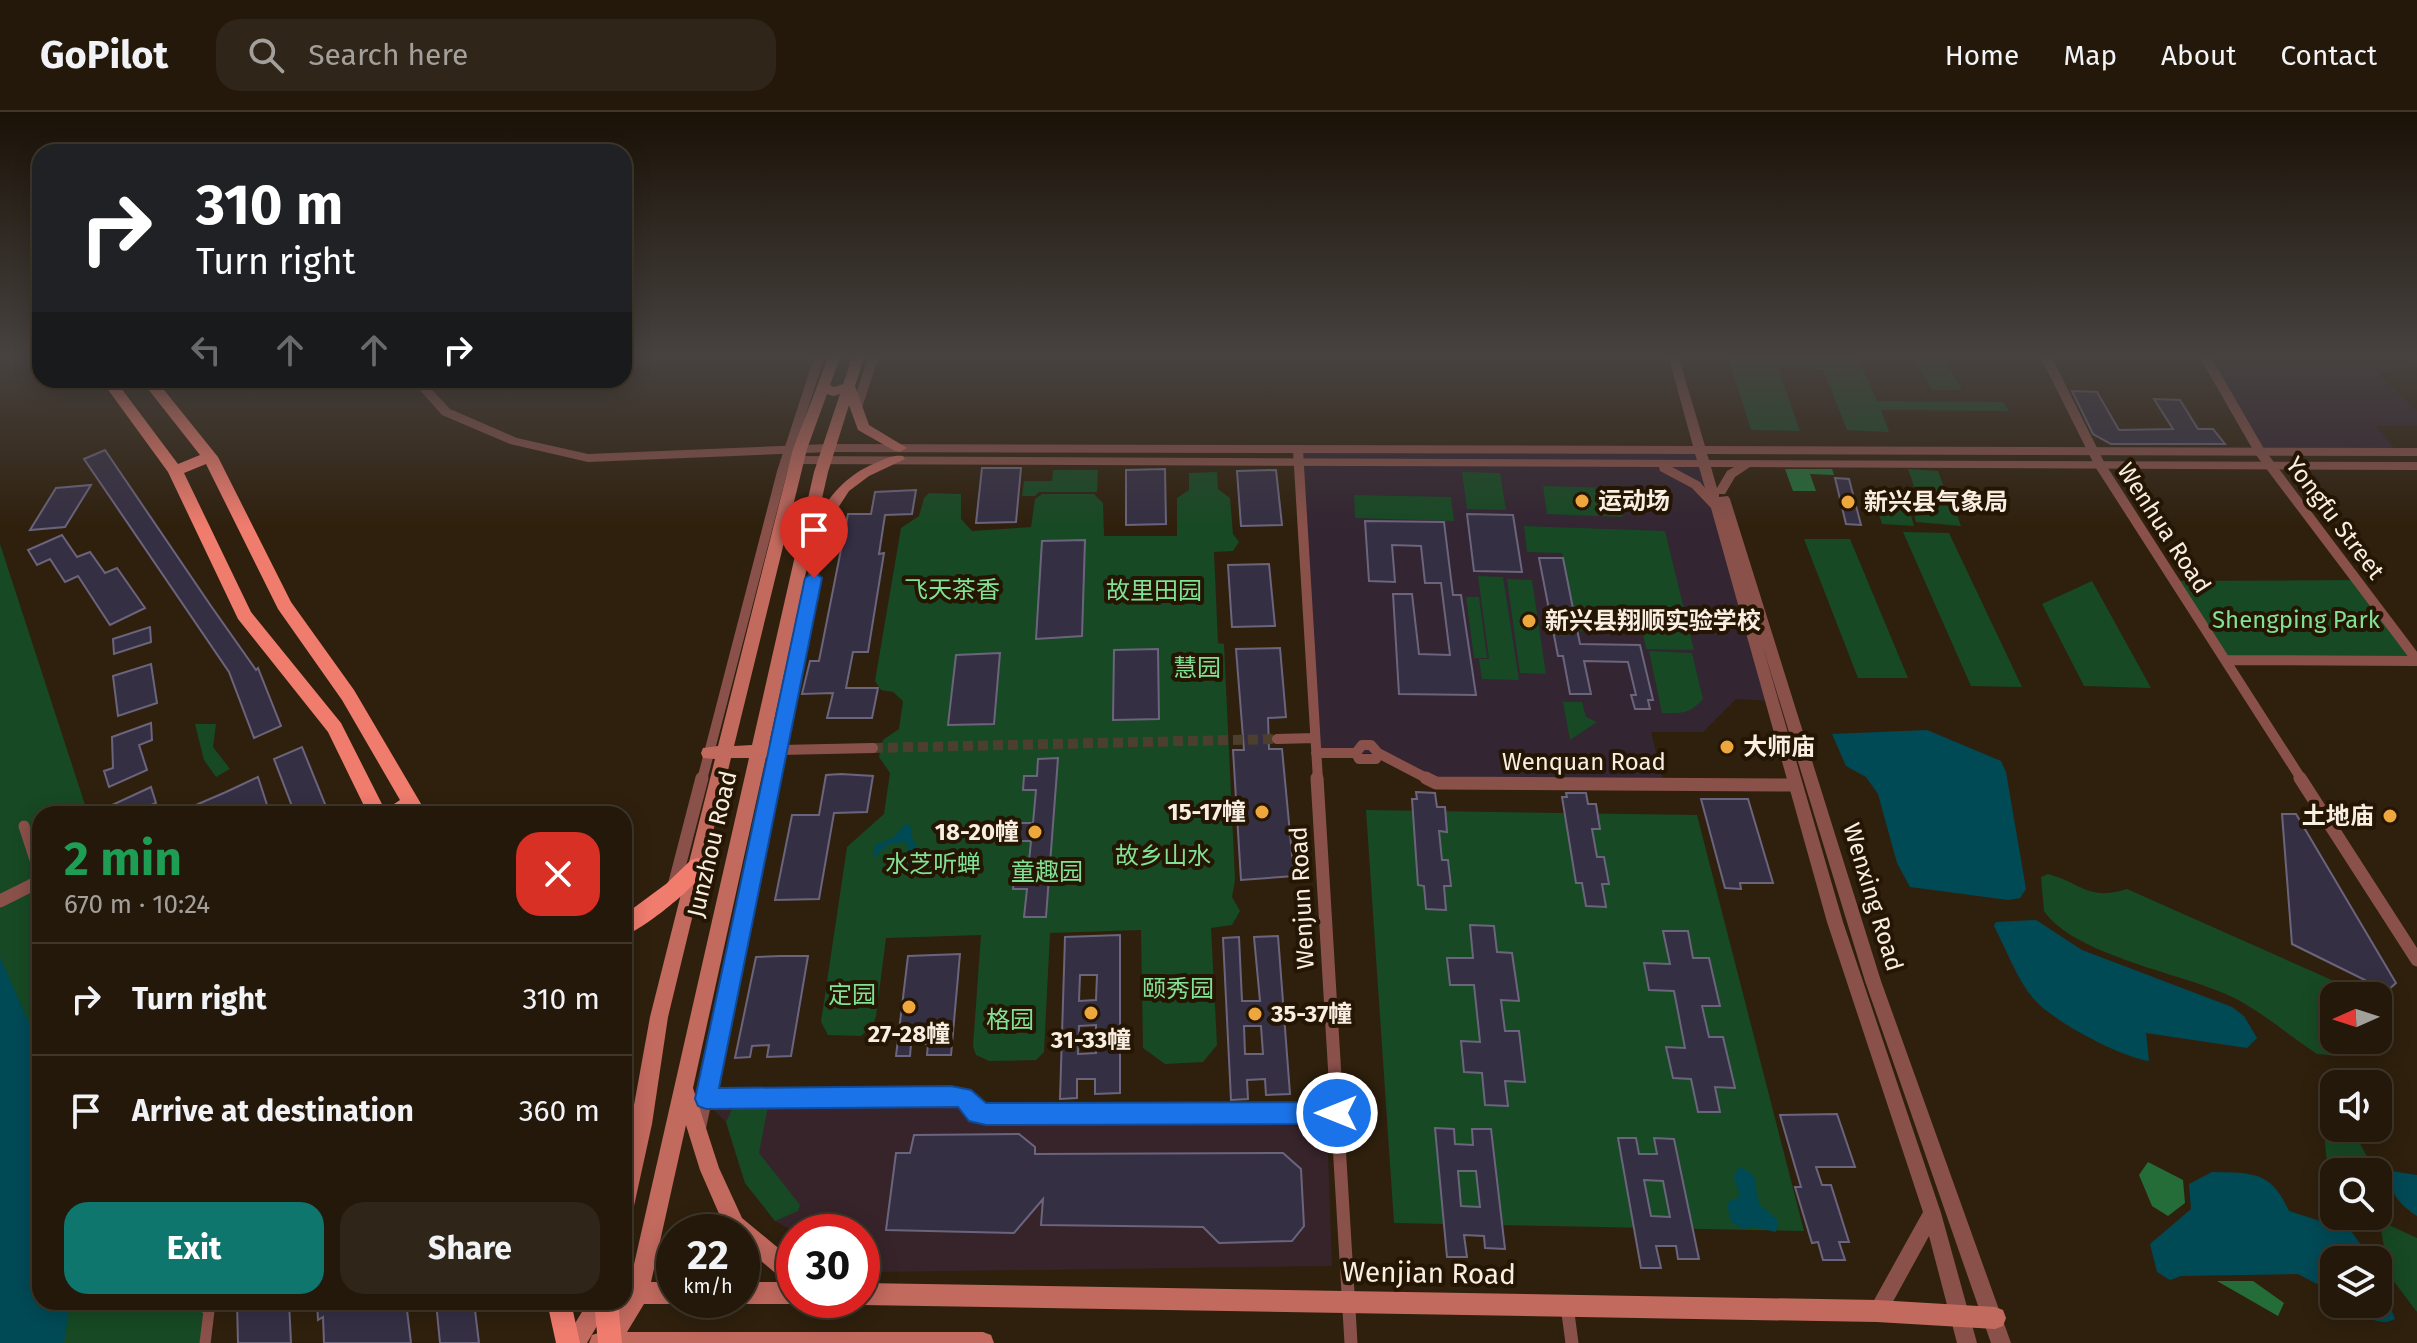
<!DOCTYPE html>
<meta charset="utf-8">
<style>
:root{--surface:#23180a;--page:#2f2518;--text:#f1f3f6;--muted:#a3a09c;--line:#40372b;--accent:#0f766e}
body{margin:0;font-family:"Fira Sans","Noto Sans SC",sans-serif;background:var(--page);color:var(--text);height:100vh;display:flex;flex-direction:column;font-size:30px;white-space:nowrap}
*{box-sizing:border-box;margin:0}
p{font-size:26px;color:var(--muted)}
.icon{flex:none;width:44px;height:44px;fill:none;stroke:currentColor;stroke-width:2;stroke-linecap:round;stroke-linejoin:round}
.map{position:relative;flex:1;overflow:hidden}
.details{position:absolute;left:32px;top:694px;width:600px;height:504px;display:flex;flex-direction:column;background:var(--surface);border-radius:24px;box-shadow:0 4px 20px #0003,0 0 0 2px var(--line)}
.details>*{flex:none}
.banner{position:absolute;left:32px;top:32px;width:600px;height:244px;border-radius:24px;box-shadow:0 4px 20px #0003,0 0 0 2px var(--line);background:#202124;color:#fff;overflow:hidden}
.needle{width:52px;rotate:267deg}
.tools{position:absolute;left:2320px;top:870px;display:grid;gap:16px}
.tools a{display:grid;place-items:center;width:72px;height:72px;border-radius:16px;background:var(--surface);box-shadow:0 4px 20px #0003,0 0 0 2px var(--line);font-size:40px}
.speed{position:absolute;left:656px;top:1102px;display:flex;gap:16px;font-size:40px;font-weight:700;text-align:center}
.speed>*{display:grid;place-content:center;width:104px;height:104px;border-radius:50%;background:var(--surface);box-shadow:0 4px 20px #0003,0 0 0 2px var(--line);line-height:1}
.speed small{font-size:20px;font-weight:400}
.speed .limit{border:12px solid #d22;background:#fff;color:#111}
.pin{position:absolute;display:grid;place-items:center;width:68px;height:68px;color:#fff;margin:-82px -34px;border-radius:50% 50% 50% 0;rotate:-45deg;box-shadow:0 0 8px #0007}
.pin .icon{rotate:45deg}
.me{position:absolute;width:88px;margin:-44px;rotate:270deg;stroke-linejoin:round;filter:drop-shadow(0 0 6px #0008)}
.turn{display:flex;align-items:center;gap:28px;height:168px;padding:0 32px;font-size:36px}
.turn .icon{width:104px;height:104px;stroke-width:2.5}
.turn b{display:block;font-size:56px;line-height:68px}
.lanes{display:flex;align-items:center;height:76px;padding:0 32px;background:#0003;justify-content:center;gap:40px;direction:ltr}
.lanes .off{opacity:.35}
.round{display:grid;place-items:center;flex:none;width:84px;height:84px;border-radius:24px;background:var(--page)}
.headline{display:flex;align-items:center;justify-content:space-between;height:136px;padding:0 32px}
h1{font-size:48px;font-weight:700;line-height:60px;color:#1e9e55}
.action{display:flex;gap:16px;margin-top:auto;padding:16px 32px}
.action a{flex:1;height:92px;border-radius:24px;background:var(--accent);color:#fff;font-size:32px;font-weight:700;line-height:92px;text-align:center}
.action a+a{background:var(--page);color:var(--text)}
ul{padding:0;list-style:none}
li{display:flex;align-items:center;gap:24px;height:112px;padding:0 32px;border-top:2px solid var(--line)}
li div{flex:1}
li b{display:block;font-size:30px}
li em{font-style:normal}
header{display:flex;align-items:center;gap:48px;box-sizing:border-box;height:112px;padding:0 40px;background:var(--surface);border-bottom:2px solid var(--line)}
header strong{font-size:38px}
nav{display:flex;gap:44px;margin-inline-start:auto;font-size:28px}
.search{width:560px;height:72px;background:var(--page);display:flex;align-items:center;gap:20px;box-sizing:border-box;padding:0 28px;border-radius:24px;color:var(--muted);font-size:30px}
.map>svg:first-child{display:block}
.commercial{fill:#37242a}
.education{fill:#332532}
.green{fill:#174924}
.forest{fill:#246d38}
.water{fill:#004a56}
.building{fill:#352f44;stroke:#6b647d;stroke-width:2;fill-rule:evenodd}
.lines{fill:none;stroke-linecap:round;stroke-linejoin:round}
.minor-tunnel{stroke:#4d3f2d;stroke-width:10;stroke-dasharray:10 5;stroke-linecap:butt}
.pedestrian{stroke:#8a514a;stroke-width:11}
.minor-far1{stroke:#8a514a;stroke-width:10}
.minor{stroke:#8a514a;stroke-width:13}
.tertiary{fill:#8a514a;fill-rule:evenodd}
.secondary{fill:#c36a5f;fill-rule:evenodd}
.primary{fill:#f07c6e;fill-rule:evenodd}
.route{fill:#1a73e8;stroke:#114b97;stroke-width:2}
.poi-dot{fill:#eea73d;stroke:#251604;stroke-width:3}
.labels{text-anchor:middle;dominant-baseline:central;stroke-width:8;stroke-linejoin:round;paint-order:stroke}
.poi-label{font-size:24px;font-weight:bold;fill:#f9eee2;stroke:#251604;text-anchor:start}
.street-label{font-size:24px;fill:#f9eee2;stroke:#251604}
.park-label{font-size:24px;fill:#81e194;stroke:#251604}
.near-street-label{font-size:28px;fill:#f9eee2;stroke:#251604}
</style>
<header>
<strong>GoPilot</strong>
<div class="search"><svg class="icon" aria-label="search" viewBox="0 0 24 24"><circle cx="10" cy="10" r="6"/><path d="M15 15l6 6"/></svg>Search here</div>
<nav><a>Home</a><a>Map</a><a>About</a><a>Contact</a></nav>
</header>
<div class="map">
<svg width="2417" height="1231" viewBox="0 0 2417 1231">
<rect width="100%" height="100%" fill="#2f200d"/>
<!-- commercial -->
<path class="commercial" d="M951 984 977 1001 1313 1015 1328 1041 1332 1154 874 1160 862 1154V1120H795L775 1109 745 1071 726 1010 702 987Z"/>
<!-- education -->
<path class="education" d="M2204 243H2417V255L2376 260 2417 299V313L2376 314 2397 340H2260Z
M1298 338 1700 339 1772 589 1736 587 1703 620H1651L1664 672 1436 671 1378 641H1316Z"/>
<!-- green -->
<path class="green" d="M1710 243 1817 246V243H1857L1877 289 2003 290 2009 299 1881 298 1889 320 1847 318 1823 257 1778 256 1800 319 1751 318 1728 245Z
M1915 248H1945L1962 278H1932Z
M1908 357 1938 359 1949 389 1906 386 1914 414 1882 412 1875 389 1896 391 1894 382 1917 383Z
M1053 358H1098L1097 380H1039L1035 384H1022L1024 369H1052Z
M1217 360 1218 377 1230 386 1233 422 1239 430 1233 439 1214 440 1218 531 1224 532 1235 768 1232 785 1240 799 1232 813 1211 816 1217 933 1203 950 1165 952 1143 936 1141 818 1050 821 1044 940 1036 948 989 949 976 943 973 934 981 823 886 826 876 904 873 913 861 924 828 923 821 910 847 735 884 702 890 661 879 645 883 628 899 617 903 589 893 580 881 578 875 569 901 416 919 404 924 386 929 381 961 382V407L972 419 1031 415 1035 387 1042 382H1094L1103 391 1104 424H1177V386L1189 378V361Z
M1462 360 1500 361 1506 398 1467 397Z
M1543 374 1617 376 1623 405 1547 402Z
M1354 383 1451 385 1454 409 1355 406Z
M1910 388 1953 392 1961 414 1916 410Z
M1524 414 1665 419 1694 538 1646 537 1643 521 1576 519 1562 441 1527 440Z
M1903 420 1949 421 2022 575 1971 574Z
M1804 427H1850L1908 566H1858Z
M0 432 88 702H40V1190H214L211 1231H0Z
M1478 464 1503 465 1519 568 1482 567 1479 547H1489Z
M1507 467 1532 468 1546 562 1520 561Z
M2356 468 2417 549 2225 548 2175 469Z
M2092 469 2151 576 2084 574 2042 492Z
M1466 485H1479L1487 546H1474Z
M1649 539 1692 541 1703 587C1690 602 1680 602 1662 601Z
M1563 590H1582L1586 605 1597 610 1570 628Z
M195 612H216L213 635 230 657 216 665 204 648Z
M1366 698 1697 703 1804 1119 1394 1111Z
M2048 762C2084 772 2087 789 2127 777L2343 873 2358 884H2334V928H2346L2330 943 2317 942C2288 923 2259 897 2228 883 2180 861 2074 843 2044 799L2041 765Z
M2330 981 2334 984V1016H2352L2375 1060H2334V1076L2329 1069 2321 992Z
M768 994 759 1041 800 1093 798 1099 775 1109 745 1071 726 1010 733 995Z
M2389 1113 2417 1126V1200L2389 1163 2381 1118Z"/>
<!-- forest -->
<path class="forest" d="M1785 357H1832L1834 363 1810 362 1816 379H1793Z
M2148 1050 2183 1068 2185 1091 2168 1104 2152 1094 2139 1063Z
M2217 1169H2253L2284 1191 2278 1204Z"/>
<!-- water -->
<path class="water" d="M1927 618 2001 649 2006 660 2026 777 2020 786 2008 788 1910 775 1897 751 1878 682 1866 665 1846 654 1832 622Z
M905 712 910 713 913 729 921 739 917 752 905 757 908 732 903 730 887 733 873 747 875 733 894 725Z
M2036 808 2082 838 2232 895 2244 904 2257 926 2247 936 2146 921 2149 949C2120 945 2052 909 2033 886 2017 867 2006 837 1994 814L1996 810Z
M0 845 40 936V1190H70L64 1231H0Z
M1743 1056 1754 1064 1759 1092 1778 1108 1776 1120 1755 1115 1743 1117 1731 1110 1727 1091 1740 1084 1734 1066 1737 1057Z
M2391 1059 2417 1063V1104C2400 1093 2392 1083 2387 1063Z
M2212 1060C2253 1061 2271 1059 2289 1099L2351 1119 2372 1148H2334V1181L2298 1162 2181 1164 2170 1168 2157 1160 2150 1132 2191 1097 2189 1072Z
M2378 1164 2395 1207C2378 1216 2366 1203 2353 1192H2378Z"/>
<!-- building -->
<path class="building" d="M2072 279 2097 280 2119 318 2173 317 2154 287 2180 288 2198 317H2213L2225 332H2111L2093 322Z
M105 338 211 494 256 558 258 556 281 614 254 626 229 560 84 347Z
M982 356H1021L1016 410 976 411Z
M1165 357 1166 412 1126 413V358Z
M1276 358 1282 413 1241 414 1237 359Z
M1835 366 1849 367 1861 413 1846 412Z
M91 373 65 415 30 418 56 376Z
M916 378 912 402 885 403 879 442 884 441 868 540H853L846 576H878L872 606H827L833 581 802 582 810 549H819L848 402H871L875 380Z
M1467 402 1513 403 1522 460 1474 459Z
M1365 409 1444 410 1453 483H1461L1476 583 1399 582 1393 482H1412L1419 542 1450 543 1441 471H1425L1421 434 1392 433 1395 470 1369 469Z
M62 423 77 445 90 440 105 461 117 456 145 496 110 513 78 464 65 470 50 447 37 453 28 438Z
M1085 428 1082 524 1036 527 1042 429Z
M1539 446H1563L1580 532 1640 533 1653 588H1648L1650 597H1635L1631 583H1636L1628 550 1584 549 1591 582H1570L1563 544H1558Z
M1269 452 1275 514 1232 515 1228 453Z
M150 515 151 530 114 542 113 527Z
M1280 536 1286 605 1268 606 1269 637H1282L1294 764 1241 768 1233 638H1244L1236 537Z
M1158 537 1159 607 1113 608 1114 538Z
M1000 541 994 612 948 613 956 543Z
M151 552 157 591 118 604 113 564Z
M151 611 152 628 139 633 147 658 109 675 104 659 113 656 112 625Z
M302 635 329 702H295L274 647Z
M1058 646 1046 805H1024L1027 777H1013L1015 760H1028L1031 729H1018L1019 711H1033L1036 678H1023L1024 664H1037L1038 647Z
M841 662 873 664 867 700 834 701 819 787 775 788 792 703H819L826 663Z
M258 665 270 702H175L226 680Z
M151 675 156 691 131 702H115L112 693Z
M1416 680 1435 681 1437 695H1445L1447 720 1439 719 1442 748H1448L1451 774H1444L1446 798 1426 797 1424 774 1418 773 1412 687H1417Z
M1566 681H1586L1588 692H1596L1600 717H1592L1597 745H1604L1609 772H1602L1606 795 1586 794 1582 771H1576L1562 685H1567Z
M1701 687H1748L1773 771H1740L1741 777 1725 776Z
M2282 702H2296L2396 871 2387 879 2292 832Z
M1470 813 1494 814 1497 840 1512 841 1519 889 1501 888 1505 919H1519L1525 970 1505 969 1508 994 1485 993 1482 961 1464 960 1461 929 1480 930 1474 873H1450L1447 846H1473Z
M1663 819H1688L1693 846H1709L1720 894H1702L1709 925H1723L1735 976 1715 975 1720 1000H1698L1691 967 1673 966 1666 935 1685 936 1674 879 1649 878 1644 851 1670 852Z
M1120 823V981L1095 982V967H1077V986L1060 987 1065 825ZM1080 863H1097L1096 888 1079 889ZM1096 913V941L1078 942 1079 914Z
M1278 824 1290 982 1266 983 1265 967 1247 968 1248 987 1231 988 1223 826 1239 825 1242 889H1260L1254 825ZM1244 914H1261L1263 942H1245Z
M960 842 951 943H927L928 932H911L910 944H896L908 844Z
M780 844H808L791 944 767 945 769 933 752 934 750 945 735 946 756 845Z
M1837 1002 1855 1055H1816L1822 1073H1831L1849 1130H1839L1845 1148H1823L1818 1130 1812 1131 1795 1075H1801L1780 1003Z
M1435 1016 1454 1017 1455 1032 1473 1033 1472 1017H1491L1505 1137 1485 1136 1484 1124 1464 1123 1467 1145H1447ZM1458 1059H1476L1480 1095 1461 1094Z
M1019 1022 1035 1035V1042L1283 1041 1301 1057 1304 1114 1292 1129 1219 1131 1203 1115 1041 1113 1043 1087 1014 1121 886 1118 896 1041H910L914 1023Z
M1618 1026H1636L1639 1042H1657L1654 1026 1674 1027 1699 1147H1678L1676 1134H1656L1661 1156H1641ZM1644 1068 1663 1069 1670 1105 1651 1104Z
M237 1190H289L291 1231H238Z
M317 1190H406L411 1231H324L323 1205 318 1208Z
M436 1190H474L479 1231H440Z"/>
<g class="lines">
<!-- minor-tunnel -->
<path class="minor-tunnel" d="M873 636 1277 627"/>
<!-- pedestrian -->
<path class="pedestrian" d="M24 714 40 763
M198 1190 209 1199 205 1231"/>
<!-- minor-far1 -->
<path class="minor-far1" d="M2045 243 2100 353 2302 668
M2204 243 2260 340 2417 548
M857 295 874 243
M1298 338 1318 668
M2225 548 2417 549
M1277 627 1315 626
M1362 633H1371L1378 641 1376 647H1359L1356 641Z
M780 638 873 636
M1316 641H1356
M1378 641 1430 668
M702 668 782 360 820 243
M774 668 824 408"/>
<!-- minor -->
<path class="minor" d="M1317 666 1351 1231
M1426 666 1436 671 1796 673
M2300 666 2417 848
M674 774 702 666
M0 789 40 769
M706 987 951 984 963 985 977 1001 986 1002 1337 1001
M699 1018 775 666
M1567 1194 1572 1231"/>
<!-- tertiary -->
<path class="tertiary" d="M1668 243H1678L1705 334 2417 336V344L1707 342 1709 348 2417 350V358L1750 355 1735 365 1725 382H1719V385L1728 384 1730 387 1881 869 2011 1231H1991L1865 869 1763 535 1843 810 1941 1101 1977 1231H1957L1929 1124 1884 1206 1877 1208 1870 1206 1868 1199 1923 1100 1827 810 1711 396 1692 376 1660 359 1659 355 786 352 780 348 786 344 1697 348 1695 342 828 340 588 350 510 332 442 303 411 268H423L450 297 517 326 588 342 828 332 1693 334ZM1672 355H1699L1705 376 1700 370ZM1711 355H1734L1727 359 1717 376Z"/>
<!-- secondary -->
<path class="secondary" d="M829 243H841L830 273 834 275 843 272 853 243H865L855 274 869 313 907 336 900 340 895 339 858 318 849 293 828 360 818 404C834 378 850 361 878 350 887 346 894 343 903 344L905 347 869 364 849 379 816 430 812 432 769 632 786 633 788 638 786 643 766 645 693 976 719 1056 742 1106 794 1149V1188H802L794 1192H742L734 1189 742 1188V1170H786L742 1133V1120H727L700 1058 686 1013 651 1170H674V1188H682L674 1192H644L627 1220H983L991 1223 994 1231H589L592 1223 602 1220 620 1190H624V1170H630L749 646H731L668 905 652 1012 634 1094 631 1101 624 1104V1048L650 905 715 647 703 646 701 641 703 636 718 634 793 337ZM827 282 833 284 840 282 814 360 752 633 734 634 807 337Z
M862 1171 1877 1188 1995 1195 2003 1198 2006 1206 2003 1214 1995 1217 1877 1210 862 1193 854 1188H862Z
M588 1190H611L587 1231H563Z"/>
<!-- primary -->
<path class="primary" d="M101 268H115L178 352 200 343 141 268H156L218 345 291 490 354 578 427 702H368L328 620 238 507 168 360ZM206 352 278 497 342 588 400 688 385 698 341 611 251 500 184 361Z
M698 746 705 748 708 754C698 774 645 816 624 824V803L666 772 691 748Z
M547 1190H571L580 1231H556Z
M594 1190H618L622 1231H598Z"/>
</g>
<!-- sky -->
<linearGradient id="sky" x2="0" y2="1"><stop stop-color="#1a1207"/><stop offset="0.59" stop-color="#474240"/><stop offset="1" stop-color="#474240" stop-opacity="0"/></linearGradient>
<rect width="2417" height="415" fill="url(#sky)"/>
<!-- route -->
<path class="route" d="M814 460 822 466 719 976 951 974 971 978 986 991 1337 990 1345 993 1348 1001 1345 1008 1337 1012 986 1013 969 1009 958 995 706 997 698 994 695 987 805 466Z"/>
<!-- markers -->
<g class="poi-dot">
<circle cx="1582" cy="389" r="8"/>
<circle cx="1848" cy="390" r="8"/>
<circle cx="1529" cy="509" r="8"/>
<circle cx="1727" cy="635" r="8"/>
<circle cx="1262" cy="700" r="8"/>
<circle cx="2390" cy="704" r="8"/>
<circle cx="1035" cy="720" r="8"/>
<circle cx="909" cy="895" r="8"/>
<circle cx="1091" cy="901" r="8"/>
<circle cx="1255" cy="902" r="8"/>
</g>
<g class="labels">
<!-- poi labels -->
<g class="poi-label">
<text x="1598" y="389">运动场</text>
<text x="1864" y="390">新兴县气象局</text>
<text x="1545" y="509">新兴县翔顺实验学校</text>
<text x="1743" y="635">大师庙</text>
<text x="1246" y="700" text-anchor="end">15-17幢</text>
<text x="2374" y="704" text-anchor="end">土地庙</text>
<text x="1019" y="720" text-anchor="end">18-20幢</text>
<text x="1271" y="902">35-37幢</text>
<text x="909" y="922" text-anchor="middle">27-28幢</text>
<text x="1091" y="928" text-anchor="middle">31-33幢</text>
</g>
<!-- street labels -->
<g class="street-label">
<text transform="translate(2335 406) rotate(53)">Yongfu Street</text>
<text transform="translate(2164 416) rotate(57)">Wenhua Road</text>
<text x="1584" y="650">Wenquan Road</text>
<text transform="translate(712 732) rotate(-77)">Junzhou Road</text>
<text transform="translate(1873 785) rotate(73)">Wenxing Road</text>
<text transform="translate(1302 786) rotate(-93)">Wenjun Road</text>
</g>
<!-- park labels -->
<g class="park-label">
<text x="952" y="478">飞天茶香</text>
<text x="1154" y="479">故里田园</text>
<text x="2296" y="508">Shengping Park</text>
<text x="1197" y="556">慧园</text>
<text x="1163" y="744">故乡山水</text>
<text x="933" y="752">水芝听蝉</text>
<text x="1047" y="760">童趣园</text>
<text x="1178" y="877">颐秀园</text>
<text x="852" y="883">定园</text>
<text x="1010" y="908">格园</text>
</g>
<!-- near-street labels -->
<g class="near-street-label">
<text transform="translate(1429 1161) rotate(1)">Wenjian Road</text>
</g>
</g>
</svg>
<div class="tools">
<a><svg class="needle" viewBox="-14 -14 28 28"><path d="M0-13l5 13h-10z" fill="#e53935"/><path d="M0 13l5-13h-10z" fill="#a3a09c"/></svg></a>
<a><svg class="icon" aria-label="sound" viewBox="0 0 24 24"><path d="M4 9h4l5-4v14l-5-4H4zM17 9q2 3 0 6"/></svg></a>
<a><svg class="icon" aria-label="search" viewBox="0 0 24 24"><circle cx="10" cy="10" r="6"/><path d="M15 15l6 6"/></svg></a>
<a><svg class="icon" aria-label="layers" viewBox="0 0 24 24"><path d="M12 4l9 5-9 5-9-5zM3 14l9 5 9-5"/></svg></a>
</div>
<div class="speed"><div>22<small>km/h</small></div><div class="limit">30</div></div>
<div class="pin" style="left:814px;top:466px;background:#d93025"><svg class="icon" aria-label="arrive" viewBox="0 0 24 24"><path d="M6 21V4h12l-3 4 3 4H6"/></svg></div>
<svg class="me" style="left:1337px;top:1001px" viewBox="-20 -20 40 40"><circle r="17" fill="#1a73e8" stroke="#fff" stroke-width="3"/><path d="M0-11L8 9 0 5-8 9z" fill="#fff"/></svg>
<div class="banner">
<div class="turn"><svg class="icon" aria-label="right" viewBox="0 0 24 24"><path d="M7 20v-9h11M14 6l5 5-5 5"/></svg><div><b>310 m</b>Turn right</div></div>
<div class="lanes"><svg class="icon off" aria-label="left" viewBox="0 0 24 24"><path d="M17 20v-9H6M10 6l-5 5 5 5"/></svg><svg class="icon off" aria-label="ahead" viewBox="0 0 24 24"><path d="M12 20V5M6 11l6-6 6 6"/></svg><svg class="icon off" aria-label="ahead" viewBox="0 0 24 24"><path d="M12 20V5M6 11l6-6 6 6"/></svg><svg class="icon" aria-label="right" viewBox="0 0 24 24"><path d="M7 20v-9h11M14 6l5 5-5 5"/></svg></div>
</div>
<section class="details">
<div class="headline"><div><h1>2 min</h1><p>670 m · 10:24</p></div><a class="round" style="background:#d93025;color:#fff"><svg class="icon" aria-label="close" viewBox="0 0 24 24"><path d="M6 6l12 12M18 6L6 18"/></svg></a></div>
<ul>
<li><svg class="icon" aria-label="right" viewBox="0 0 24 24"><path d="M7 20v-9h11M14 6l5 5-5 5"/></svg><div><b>Turn right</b></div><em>310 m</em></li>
<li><svg class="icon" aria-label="arrive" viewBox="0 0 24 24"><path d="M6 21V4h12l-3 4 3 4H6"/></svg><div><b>Arrive at destination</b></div><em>360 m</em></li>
</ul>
<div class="action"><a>Exit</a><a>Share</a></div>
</section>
</div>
